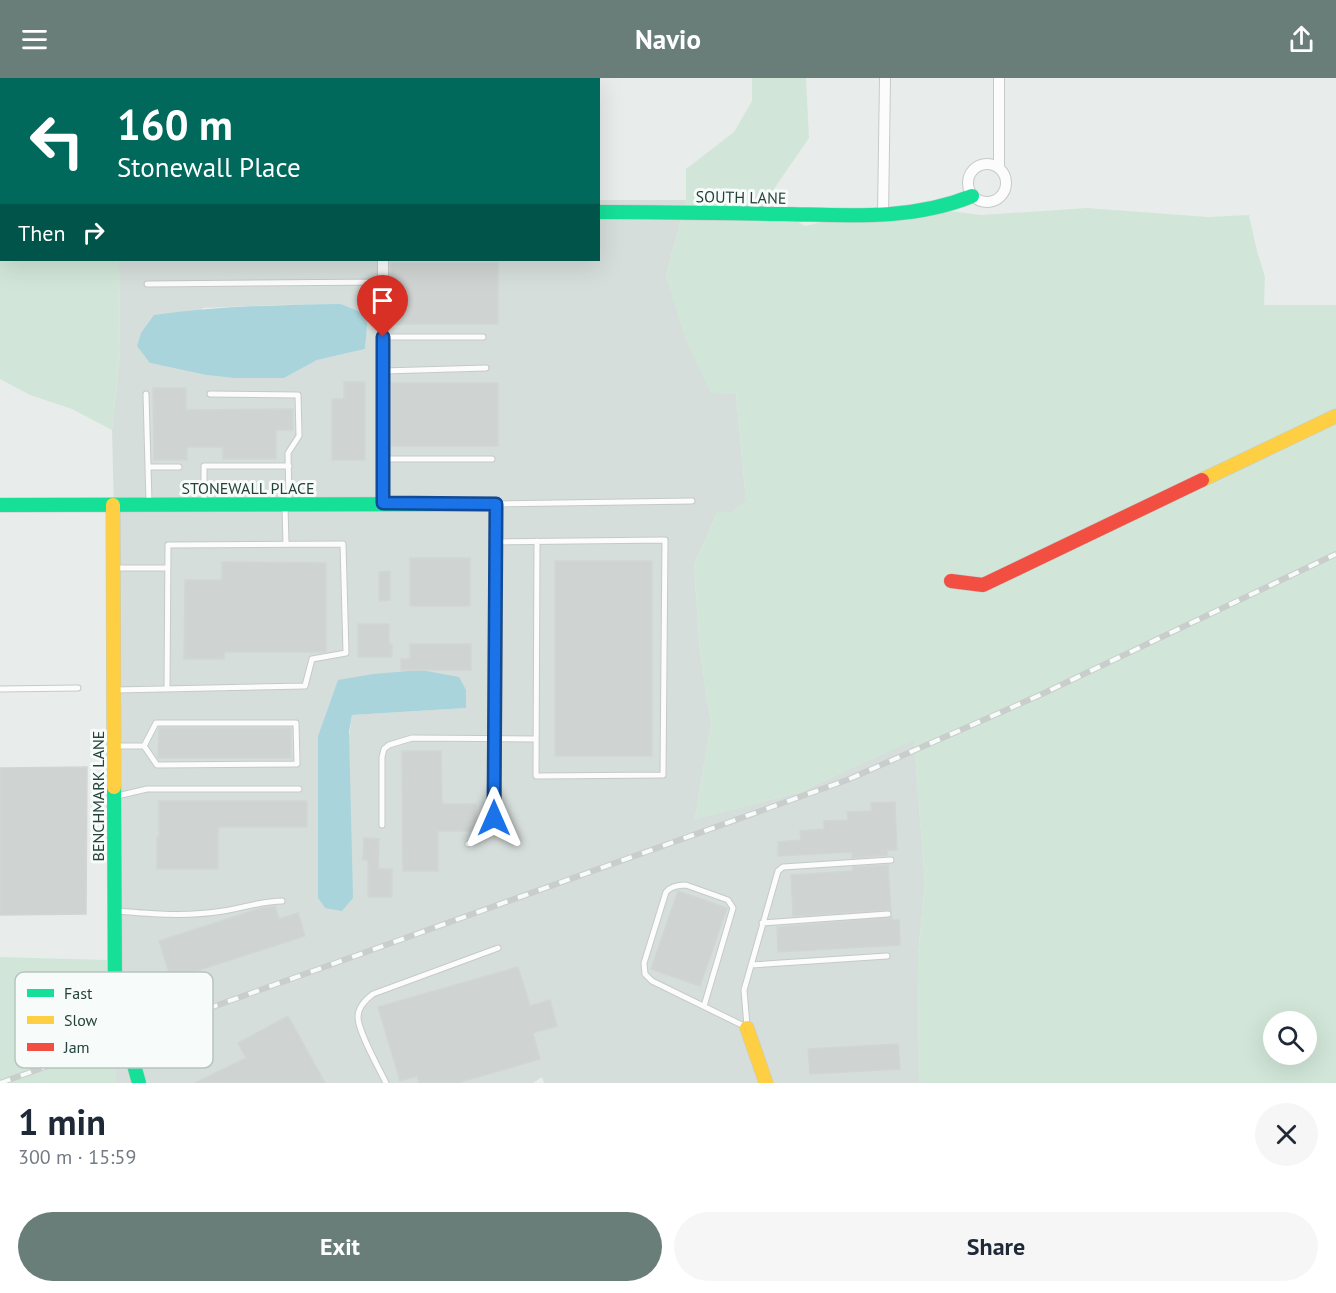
<!DOCTYPE html>
<meta charset="utf-8">
<style>
:root{--surface:#fff;--page:#f6f6f7;--text:#1f2937;--muted:#747a83;--accent:#697e78}
body{margin:0;font-family:"PT Sans",sans-serif;background:var(--page);color:var(--text);height:100vh;display:flex;flex-direction:column;font-size:22px;white-space:nowrap}
*{box-sizing:border-box;margin:0}
p{font-size:20px;color:var(--muted)}
.icon{flex:none;width:33px;height:33px;fill:none;stroke:currentColor;stroke-width:2;stroke-linecap:round;stroke-linejoin:round}
.map{position:relative;height:1005px;overflow:hidden}
.drawer{display:flex;flex-direction:column;background:var(--surface);flex:1}
.drawer>*{flex:none}
.top-card{position:absolute;left:0px;top:0px;width:600px;height:183px;box-shadow:0 6px 24px #0002;background:#00695c;color:#fff;overflow:hidden}
.fabs{position:absolute;left:1263px;top:933px;display:grid;gap:12px}
.fabs a{display:grid;place-items:center;width:54px;height:54px;border-radius:50%;background:var(--surface);box-shadow:0 6px 24px #0002;font-size:30px}
.pin{position:absolute;display:grid;place-items:center;width:51px;height:51px;color:#fff;margin:-62px -26px;border-radius:50% 50% 50% 0;rotate:-45deg;box-shadow:0 0 6px #0007}
.pin .icon{rotate:45deg}
.me{position:absolute;width:66px;margin:-33px;rotate:0deg;stroke-linejoin:round;filter:drop-shadow(0 0 4px #0008)}
.turn{display:flex;align-items:center;gap:21px;height:126px;padding:0 18px;font-size:27px}
.turn .icon{width:78px;height:78px;stroke-width:2.5}
.turn b{display:block;font-size:42px;line-height:51px}
.then{display:flex;align-items:center;height:57px;padding:0 18px;background:#0003;gap:12px;font-size:22px}
.round{display:grid;place-items:center;flex:none;width:63px;height:63px;border-radius:32px;background:var(--page)}
.headline{display:flex;align-items:center;justify-content:space-between;height:102px;padding:0 18px}
h1{font-size:36px;font-weight:800;line-height:45px}
.button{display:flex;gap:12px;margin-top:auto;padding:12px 18px}
.button a{flex:1;height:69px;border-radius:36px;background:var(--accent);color:#fff;font-size:24px;font-weight:800;line-height:69px;text-align:center}
.button a+a{background:var(--page);color:var(--text)}
header{display:flex;justify-content:space-between;align-items:center;height:78px;padding:0 18px;background:var(--accent);color:#fff;font-size:27px;font-weight:800}
.map>svg:first-child{display:block}
.built{fill:#d6dedb;fill-rule:evenodd}
.green{fill:#d1e6d8;fill-rule:evenodd}
.water{fill:#a9d4db}
.building{fill:#cfd4d2;stroke:#d1d6d4;stroke-width:1.5}
.lines{fill:none;stroke-linecap:round;stroke-linejoin:round}
.lane-casing{stroke:#c5cac8;stroke-width:7}
.street-casing{stroke:#c5cac8;stroke-width:12}
.fast-casing{stroke:#c3cbc8;stroke-width:15}
.slow-casing{stroke:#c3cbc8;stroke-width:15}
.jam-casing{stroke:#c3cbc8;stroke-width:15}
.lane{stroke:#fcfcfc;stroke-width:5}
.street{stroke:#fcfcfc;stroke-width:10}
.fast{stroke:#16e098;stroke-width:14}
.slow{stroke:#ffcf43;stroke-width:14}
.jam{stroke:#f24e42;stroke-width:14}
.rail-casing{stroke:#c9cdcc;stroke-width:6}
.rail{stroke:#f7fbf9;stroke-width:4;stroke-dasharray:11;stroke-linecap:butt}
.route-casing{stroke:#114b97;stroke-width:15}
.route{stroke:#1a73e8;stroke-width:10}
.labels{text-anchor:middle;dominant-baseline:central;stroke-width:6;stroke-linejoin:round;paint-order:stroke}
.street-label{font-size:16px;fill:#24423a;stroke:#f7fbf9}
.key{fill:#f7fbf9;stroke:#b8c4c0;stroke-width:1.5}
.key-label{font-size:16px;fill:#24423a}
</style>
<header><svg class="icon" aria-label="menu" viewBox="0 0 24 24"><path d="M4 6h16M4 12h16M4 18h16"/></svg>Navio<svg class="icon" aria-label="share" viewBox="0 0 24 24"><path d="M12 15V3M7 8l5-5 5 5M5 13v7h14v-7"/></svg></header>
<div class="map">
<svg width="1336" height="1005" viewBox="0 0 1336 1005">
<rect width="100%" height="100%" fill="#e8edeb"/>
<!-- built -->
<path class="built" d="M599 122H686L666 198 711 314 736 316 746 423 733 434H716V438L694 487 700 574 711 645 695 741 800 714 914 661 925 805 918 877 919 1005H544L542 999 533 1005H108L107 882 114 436 112 352 120 276 119 182H598ZM341 226 368 237 365 271 317 282 284 300H234L206 297 150 285 203 230 275 227ZM338 603 466 630 352 637 325 830 318 820V658Z"/>
<!-- green -->
<path class="green" d="M752 0H806L809 60 765 124 805 148 877 131 912 128 981 137 1087 130 1208 139 1249 137 1257 173 1265 199 1264 227H1336V1005H919L918 877 925 805 914 662 800 714 695 741 711 645 700 574 694 487 716 438V434H733L746 423 736 316 711 315 685 260 666 198 686 122V91L734 54 752 23ZM1274 944H1306V976H1274Z
M0 131 2 182H119L120 276 112 352 72 331 30 317 0 301Z
M0 879 107 882 108 982 116 980V1005H0Z"/>
<!-- water -->
<path class="water" d="M341 226 368 237 365 271 317 282 284 300H234L206 297 150 285 137 268 141 255 154 237C217 228 278 227 341 226Z
M421 592 459 599 466 612V630L352 637 349 654 353 820 342 833 325 830 318 820V658L338 602 373 596Z"/>
<!-- building -->
<path class="building" d="M391 185H498V246H391Z
M344 304H365V382H332V321H344Z
M391 305H498V368H391Z
M153 310H186V332L293 331V352H276V381H223V369H187V382H154Z
M410 480H470V528H410Z
M555 483H652V678H555Z
M222 484 326 485V574H224V581H184L185 502H222Z
M390 493V522L379 523V494Z
M358 546H389V566H392V579H358Z
M410 566H471V592H401V581H410Z
M159 650H291V680H158Z
M402 673H441L442 726H476V753H438V793H403Z
M87 689 86 836 0 837V690Z
M159 723H307V749H218V791H157V759H159Z
M895 724 897 772H887V777L852 780V774L778 778V764L801 762 800 753 824 751V743L848 742 847 734 871 733V725Z
M364 760 379 761 378 791H392V819H368V782H363Z
M888 787 891 832 793 838 791 797 853 793V789Z
M678 813 727 830 700 908 651 891Z
M275 828 279 841 298 835 305 858 171 901 159 863 261 830Z
M892 839V842H899L900 867 778 874 777 849Z
M518 889 530 928 550 922 557 948 533 955 540 981 457 1005H419L417 998 400 1003 378 929Z
M288 938 325 1005H195L246 980 238 965Z
M898 966 900 991 810 996 808 971Z"/>
<g class="lines">
<!-- lane casing -->
<g class="lane-casing">
<path id="lane" d="M147 206 383 204
M383 259H483
M383 293 486 290
M146 316 149 425
M210 316 298 317 299 358 288 375 289 425
M383 381H492
M148 389H179
M204 425V388H289
M498 426 692 423
M285 429 286 466
M497 464 665 462 663 697 536 698 537 463
M115 490H168
M0 611 78 610
M116 612 305 608 312 581 346 575 343 466 168 467 167 611
M117 668H144L157 687 297 686 296 645H156L144 668
M117 718 147 711H299
M382 747V679L384 671 389 667 412 660 536 661
M468 766 484 758 492 751 494 737
M117 833C152 836 187 839 223 833 243 830 262 823 282 823
M762 845 888 836
M751 887 887 878
M704 928 733 830 728 822 686 807C679 807 671 808 666 814L644 885 645 896 652 903 746 949
M747 948 744 912 778 793 783 789 891 782
M386 1005C379 990 358 954 358 939 358 929 365 922 373 916L498 870"/>
</g>
<!-- street casing -->
<g class="street-casing">
<path id="street" d="M117 0V2
M241 0 243 2
M286 2 287 0
M503 2V0
M968 105a19 19 0 1 1 38 0a19 19 0 1 1-38 0Z
M999 90V0
M883 137 885 0
M383 182V425"/>
</g>
<!-- fast casing -->
<g class="fast-casing">
<path id="fast" d="M598 134C659 134 721 135 782 136 846 137 911 143 972 118
M0 427 496 426V455
M114 709 115 910 117 926 139 1005"/>
</g>
<!-- slow casing -->
<g class="slow-casing">
<path id="slow" d="M20 2 22 0
M1202 402 1336 338
M113 427 114 709
M494 736 496 455
M747 950 766 1005"/>
</g>
<!-- jam casing -->
<g class="jam-casing">
<path id="jam" d="M0 22 2 20
M951 503 983 507 1202 402"/>
</g>
<!-- lane -->
<use href="#lane" class="lane"/>
<!-- street -->
<use href="#street" class="street"/>
<!-- fast -->
<use href="#fast" class="fast"/>
<!-- slow -->
<use href="#slow" class="slow"/>
<!-- jam -->
<use href="#jam" class="jam"/>
<!-- rail casing -->
<g class="rail-casing">
<path id="rail" d="M0 1005 847 702 1040 617 1336 476"/>
</g>
<!-- rail -->
<use href="#rail" class="rail"/>
</g>
<g class="lines">
<!-- route casing -->
<g class="route-casing">
<path id="route" d="M383 259V425L496 426 494 740"/>
</g>
<!-- route -->
<use href="#route" class="route"/>
</g>
<g class="labels">
<!-- street labels -->
<g class="street-label">
<text transform="translate(741 119) rotate(1)">SOUTH LANE</text>
<text x="248" y="410">STONEWALL PLACE</text>
<text transform="translate(98 718) rotate(-90)">BENCHMARK LANE</text>
</g>
</g>
<!-- legend -->
<rect x="15" y="894" width="198" height="96" rx="9" class="key"/>
<rect x="27" y="911" width="27" height="8" fill="#16e098"/>
<rect x="27" y="938" width="27" height="8" fill="#ffcf43"/>
<rect x="27" y="965" width="27" height="8" fill="#f24e42"/>
<g class="key-label">
<text x="64" y="921">Fast</text>
<text x="64" y="948">Slow</text>
<text x="64" y="975">Jam</text>
</g>
</svg>
<div class="fabs">
<a><svg class="icon" aria-label="search" viewBox="0 0 24 24"><circle cx="10" cy="10" r="6"/><path d="M15 15l6 6"/></svg></a>
</div>
<div class="pin" style="left:383px;top:259px;background:#d93025"><svg class="icon" aria-label="arrive" viewBox="0 0 24 24"><path d="M6 21V4h12l-3 4 3 4H6"/></svg></div>
<svg class="me" style="left:494px;top:740px" viewBox="-20 -20 40 40"><path d="M0-17L14 15 0 8-14 15z" fill="#1a73e8" stroke="#fff" stroke-width="4"/></svg>
<div class="top-card">
<div class="turn"><svg class="icon" aria-label="left" viewBox="0 0 24 24"><path d="M17 20v-9H6M10 6l-5 5 5 5"/></svg><div><b>160 m</b>Stonewall Place</div></div>
<div class="then">Then<svg class="icon" aria-label="right" viewBox="0 0 24 24"><path d="M7 20v-9h11M14 6l5 5-5 5"/></svg></div>
</div>
</div>
<section class="drawer">
<div class="headline"><div><h1>1 min</h1><p>300 m · 15:59</p></div><a class="round"><svg class="icon" aria-label="close" viewBox="0 0 24 24"><path d="M6 6l12 12M18 6L6 18"/></svg></a></div>
<div class="button"><a>Exit</a><a>Share</a></div>
</section>
